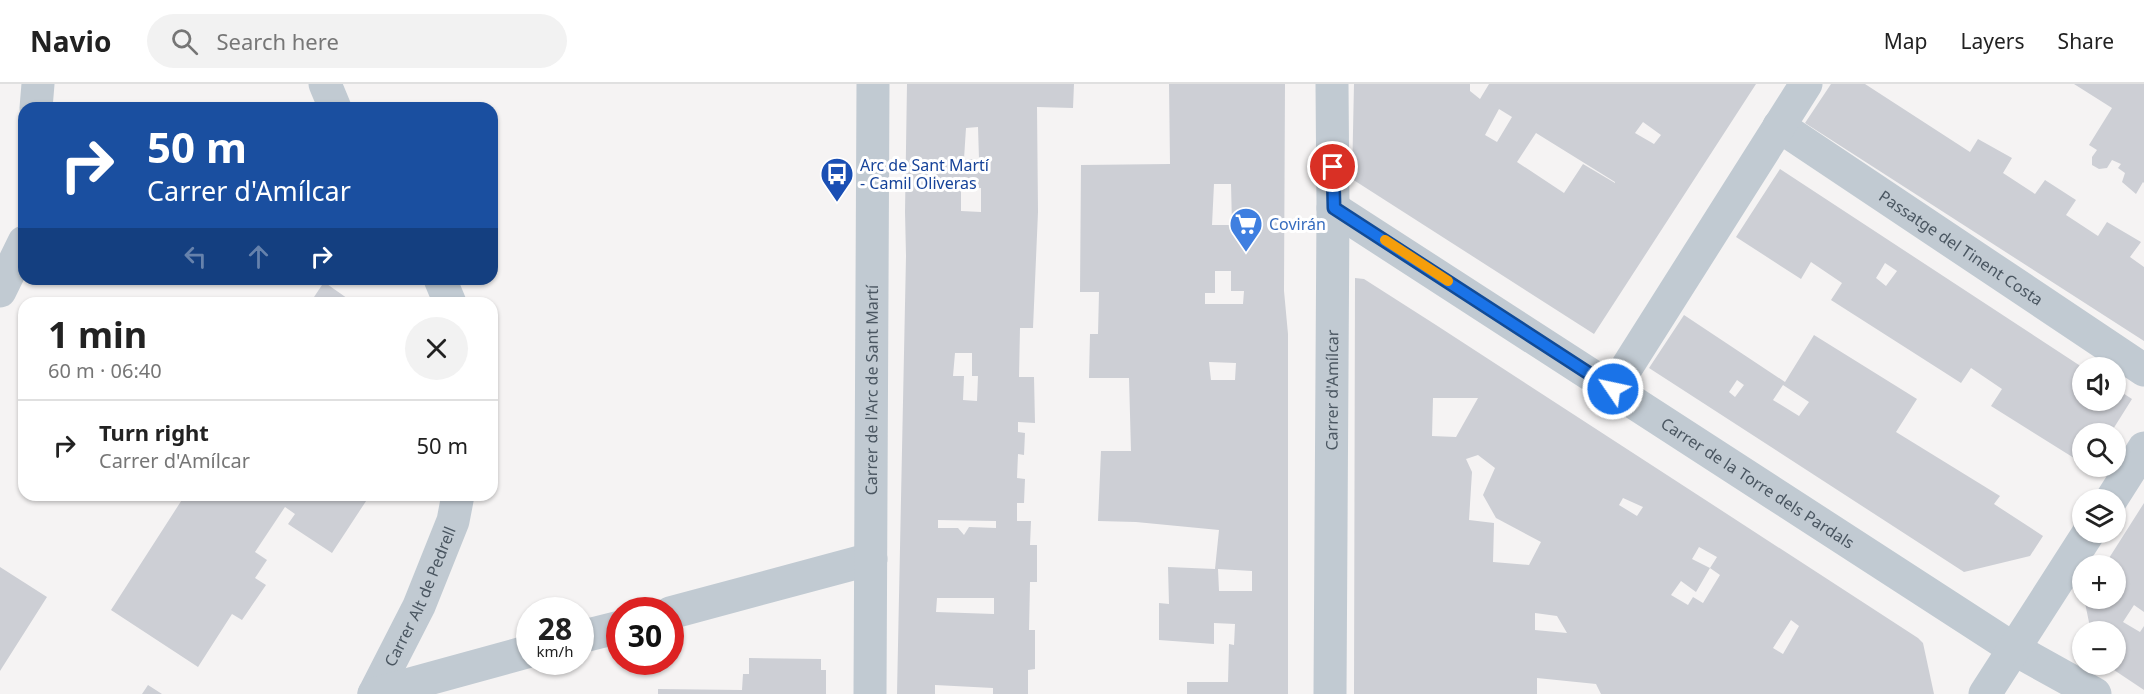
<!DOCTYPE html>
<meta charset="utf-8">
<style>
:root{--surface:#fff;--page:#f2f2f2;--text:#222;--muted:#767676;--line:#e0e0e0}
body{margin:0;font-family:"Noto Sans",sans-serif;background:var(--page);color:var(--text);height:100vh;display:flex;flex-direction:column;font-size:22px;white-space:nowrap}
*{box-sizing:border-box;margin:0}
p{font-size:20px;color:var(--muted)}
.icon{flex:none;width:33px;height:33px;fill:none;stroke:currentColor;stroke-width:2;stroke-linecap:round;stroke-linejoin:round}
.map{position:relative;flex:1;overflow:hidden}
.drawer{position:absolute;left:18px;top:213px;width:480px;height:204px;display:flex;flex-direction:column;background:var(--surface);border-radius:18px;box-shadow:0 2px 4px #0004}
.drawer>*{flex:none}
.top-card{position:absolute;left:18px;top:18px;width:480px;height:183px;border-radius:18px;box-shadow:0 2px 4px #0004;background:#1a4fa0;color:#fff;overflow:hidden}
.tools{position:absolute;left:2072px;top:273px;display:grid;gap:12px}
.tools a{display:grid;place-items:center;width:54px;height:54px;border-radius:50%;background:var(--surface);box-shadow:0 2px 4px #0004;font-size:30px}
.speed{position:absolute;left:516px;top:513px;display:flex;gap:12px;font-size:30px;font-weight:700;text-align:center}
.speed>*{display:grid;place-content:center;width:78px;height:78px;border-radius:50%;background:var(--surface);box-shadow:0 2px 4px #0004;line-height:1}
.speed small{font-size:15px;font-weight:400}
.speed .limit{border:9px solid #d22;background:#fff;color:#111}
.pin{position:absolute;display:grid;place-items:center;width:51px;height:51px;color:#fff;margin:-26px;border:3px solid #fff;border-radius:50%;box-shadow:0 2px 6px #0007}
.me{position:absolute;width:66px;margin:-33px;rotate:304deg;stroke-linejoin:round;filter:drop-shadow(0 0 4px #0008)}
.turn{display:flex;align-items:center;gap:21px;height:126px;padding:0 30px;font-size:27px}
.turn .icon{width:78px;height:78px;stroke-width:2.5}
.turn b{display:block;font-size:42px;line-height:51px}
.lanes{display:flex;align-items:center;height:57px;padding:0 30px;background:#0003;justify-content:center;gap:30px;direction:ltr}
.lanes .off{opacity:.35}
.round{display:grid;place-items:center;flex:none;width:63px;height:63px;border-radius:32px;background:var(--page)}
.overview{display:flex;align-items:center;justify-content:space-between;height:102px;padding:0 30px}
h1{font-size:36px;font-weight:700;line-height:45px}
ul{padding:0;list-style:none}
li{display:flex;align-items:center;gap:18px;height:90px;padding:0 30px;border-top:2px solid var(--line)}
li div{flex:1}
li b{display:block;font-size:22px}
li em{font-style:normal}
header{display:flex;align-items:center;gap:36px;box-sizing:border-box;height:84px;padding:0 30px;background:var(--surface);border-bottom:2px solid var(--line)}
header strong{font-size:28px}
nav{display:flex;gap:33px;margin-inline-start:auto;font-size:21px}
.search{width:420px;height:54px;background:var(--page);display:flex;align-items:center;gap:15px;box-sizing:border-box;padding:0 21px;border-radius:33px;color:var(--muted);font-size:22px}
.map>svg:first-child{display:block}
.building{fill:#cdcfd5;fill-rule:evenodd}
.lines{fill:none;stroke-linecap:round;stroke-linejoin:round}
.minor{stroke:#c1cad2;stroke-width:33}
.route-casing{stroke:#114b97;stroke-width:15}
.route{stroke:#1a73e8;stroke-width:10}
.slow{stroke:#f59e0b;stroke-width:10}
.labels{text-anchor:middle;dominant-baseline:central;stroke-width:6;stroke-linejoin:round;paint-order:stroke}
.transit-label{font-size:16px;fill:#164399;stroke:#fff;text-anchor:start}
.shop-label{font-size:16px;fill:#366cbe;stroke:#fff;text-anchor:start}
.street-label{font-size:16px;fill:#4a5661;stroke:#fff}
</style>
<header>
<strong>Navio</strong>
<div class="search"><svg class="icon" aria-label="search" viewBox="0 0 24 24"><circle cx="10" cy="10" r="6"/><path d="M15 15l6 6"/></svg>Search here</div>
<nav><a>Map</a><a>Layers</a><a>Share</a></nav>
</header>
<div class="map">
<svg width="2144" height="610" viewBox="0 0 2144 610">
<rect width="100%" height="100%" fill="#f5f3f3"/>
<!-- building -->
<path class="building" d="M907 0H1074L1073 24 1037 23 1038 128 1033 244H1020L1019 293H1034L1035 339 1018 338V348L1025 349 1024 371 1018 370 1017 394 1025 395 1024 419H1017V437H1031L1030 461H1037V498H1030L1029 546H1035V585L1028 586V610H993V604L935 601V610H897L906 172 905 128ZM978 43 979 75H964L966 44ZM961 103 981 104V128L961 127ZM955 269H972V292H978L977 317 963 316 964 292H953ZM938 436 996 437V444L969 443 964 451 958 444H938ZM937 514H994V530L936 528Z
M1169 0H1285L1284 207 1288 250V610H1187V598H1228L1229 560 1234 561 1235 540 1214 539V560L1159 556V519L1169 520 1168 483 1215 485 1219 446 1136 438 1098 437 1101 367H1131L1129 294H1089L1090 250H1098L1099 208H1080L1081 81 1170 80ZM1214 100H1231L1232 141H1212ZM1215 187H1231V207H1244L1243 220H1205V209H1215ZM1209 278 1236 279 1235 296H1211ZM1218 485 1252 487V507H1219Z
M1354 0H1470V7L1480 15 1489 0H1756L1594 250 1352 95ZM1499 25 1512 33 1497 58 1485 51ZM1643 38 1661 51 1654 60 1635 49ZM1536 49 1615 98V99L1583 80 1564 109 1517 78Z
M1831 0H1865L1970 68 1978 55 2012 74 2003 89 2035 110 2045 96 2076 116 2066 131 2098 152 2107 138 2141 158 2130 173 2144 183V257L1805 39Z
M2074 0H2144V99L2143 98 2136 110 2122 98 2125 89 2118 84 2121 80 2112 76 2107 84 2099 85 2092 81V73L2097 66 2089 61 2112 24Z
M1780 85 2082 283V316H2115V304L2132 315 2110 350H2082V379L1991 322 2002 305 1971 284 1961 299 1831 216 1842 199 1811 178 1801 195 1736 153ZM1885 179 1897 187 1886 202 1876 194Z
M1355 194 1364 195 1436 241 1918 554 1923 559 1934 610H1601L1596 600 1537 594V610H1354ZM1433 314H1478L1456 353 1432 352ZM1478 371 1495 384 1483 411 1496 434 1541 458 1529 481 1493 478 1494 439 1469 436 1472 388 1466 375ZM1623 414 1643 423 1637 432 1619 421ZM1699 463 1717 473 1710 484 1720 491 1703 519 1693 513 1688 521 1671 511 1681 497 1696 508 1710 484 1692 475ZM1535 529 1557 532 1567 549 1535 546ZM1791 536 1799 542 1783 570 1773 564Z
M324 198 354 219H310Z
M1684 231 1785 298 1814 251 1917 315 1896 348 2000 412 1994 420 2043 452 2030 472 1964 488 1649 284ZM1737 296 1744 301 1735 313 1729 308ZM1783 301 1809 318 1799 332 1773 316Z
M185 411H370L332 469 288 440 295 430 285 423 255 468 267 476 255 494 266 501 242 536 232 530 198 583 111 526Z
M2144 419V528L2134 521 2123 538 2140 548 2144 542V606L2105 580H2115V548H2091L2084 514H2115V482H2104Z
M0 483 47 513 0 587Z
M749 574 821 575V586H826V610H658V605L742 606 743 590H749Z
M148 601 162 610H142Z"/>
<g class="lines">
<!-- minor -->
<g class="minor">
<path d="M325 0 335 24"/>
<path d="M36 24 38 0"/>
<path id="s1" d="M1779 42 2144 286"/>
<path id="s2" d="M1333 124 2014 565 2095 610"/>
<path d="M440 195 450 219"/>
<path d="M0 207 24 158"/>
<path d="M1613 305 1806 0"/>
<path d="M2111 416 2144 364"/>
<path d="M670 529 871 475"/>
<path d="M580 553 620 543"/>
<path id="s3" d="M374 610 419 522 453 437 458 411"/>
<path d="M374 610 530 567"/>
<path id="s4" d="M870 610 873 0"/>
<path id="s5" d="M1330 610 1333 124 1332 0"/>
<path d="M1985 610 2089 448"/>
</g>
</g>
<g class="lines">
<!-- route casing -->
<g class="route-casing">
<path id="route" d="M1333 83 1334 124 1613 305"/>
</g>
<!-- route -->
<use href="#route" class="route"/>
<!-- slow -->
<path class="slow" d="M1385 156 1448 197"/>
</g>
<!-- icons -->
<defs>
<g id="bus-pin" transform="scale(1.725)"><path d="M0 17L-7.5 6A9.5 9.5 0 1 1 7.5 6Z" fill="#1a4fb4" stroke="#fff"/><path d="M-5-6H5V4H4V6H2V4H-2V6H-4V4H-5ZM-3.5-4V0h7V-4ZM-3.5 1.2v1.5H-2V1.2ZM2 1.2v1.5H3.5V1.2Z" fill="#fff"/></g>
<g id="supermarket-pin" transform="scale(1.725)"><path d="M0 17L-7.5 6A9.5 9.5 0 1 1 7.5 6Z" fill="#3f7fe0" stroke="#fff"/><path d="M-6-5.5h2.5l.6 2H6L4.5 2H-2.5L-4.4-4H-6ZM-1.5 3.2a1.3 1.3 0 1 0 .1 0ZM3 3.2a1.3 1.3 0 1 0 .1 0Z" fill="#fff"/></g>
</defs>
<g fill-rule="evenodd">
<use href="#bus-pin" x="837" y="90"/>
<use href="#supermarket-pin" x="1246" y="140"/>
</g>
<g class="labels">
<!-- transit labels -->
<g class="transit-label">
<text x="860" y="81">Arc de Sant Martí<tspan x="860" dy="18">- Camil Oliveras</tspan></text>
</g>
<!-- shop labels -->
<g class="shop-label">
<text x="1269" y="140">Covirán</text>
</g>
<!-- street labels -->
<g class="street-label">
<text stroke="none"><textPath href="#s1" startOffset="219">Passatge del Tinent Costa</textPath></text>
<text stroke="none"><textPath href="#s4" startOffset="304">Carrer de l'Arc de Sant Martí</textPath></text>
<text stroke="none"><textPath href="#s5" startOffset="304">Carrer d'Amílcar</textPath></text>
<text stroke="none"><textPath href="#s2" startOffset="506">Carrer de la Torre dels Pardals</textPath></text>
<text stroke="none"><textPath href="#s3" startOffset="108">Carrer Alt de Pedrell</textPath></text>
</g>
</g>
</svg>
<div class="tools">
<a><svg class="icon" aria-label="sound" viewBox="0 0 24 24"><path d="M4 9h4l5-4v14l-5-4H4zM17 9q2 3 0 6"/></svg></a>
<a><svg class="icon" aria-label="search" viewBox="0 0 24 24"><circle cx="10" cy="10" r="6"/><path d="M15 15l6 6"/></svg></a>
<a><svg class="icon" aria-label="layers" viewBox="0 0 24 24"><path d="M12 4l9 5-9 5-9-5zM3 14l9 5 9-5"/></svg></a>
<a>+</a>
<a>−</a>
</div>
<div class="speed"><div>28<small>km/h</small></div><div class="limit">30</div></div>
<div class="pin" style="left:1333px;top:83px;background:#d93025"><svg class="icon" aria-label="arrive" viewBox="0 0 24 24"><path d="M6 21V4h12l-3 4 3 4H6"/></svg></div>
<svg class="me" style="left:1613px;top:305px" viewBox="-20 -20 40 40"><circle r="17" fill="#1a73e8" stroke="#fff" stroke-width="3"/><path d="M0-11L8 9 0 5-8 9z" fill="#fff"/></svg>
<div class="top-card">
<div class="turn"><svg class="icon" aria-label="right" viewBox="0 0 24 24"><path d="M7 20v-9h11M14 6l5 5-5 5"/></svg><div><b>50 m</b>Carrer d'Amílcar</div></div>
<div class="lanes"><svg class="icon off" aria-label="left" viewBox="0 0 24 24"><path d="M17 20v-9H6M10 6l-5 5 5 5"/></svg><svg class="icon off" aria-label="ahead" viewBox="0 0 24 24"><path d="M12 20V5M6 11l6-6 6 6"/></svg><svg class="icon" aria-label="right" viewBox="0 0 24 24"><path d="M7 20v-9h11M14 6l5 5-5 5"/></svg></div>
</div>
<section class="drawer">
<div class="overview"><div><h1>1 min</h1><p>60 m · 06:40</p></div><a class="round"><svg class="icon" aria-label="close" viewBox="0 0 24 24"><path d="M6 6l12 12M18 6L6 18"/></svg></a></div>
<ul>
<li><svg class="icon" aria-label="right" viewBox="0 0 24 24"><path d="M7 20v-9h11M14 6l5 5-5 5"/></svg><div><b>Turn right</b><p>Carrer d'Amílcar</p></div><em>50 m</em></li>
</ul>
</section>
</div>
